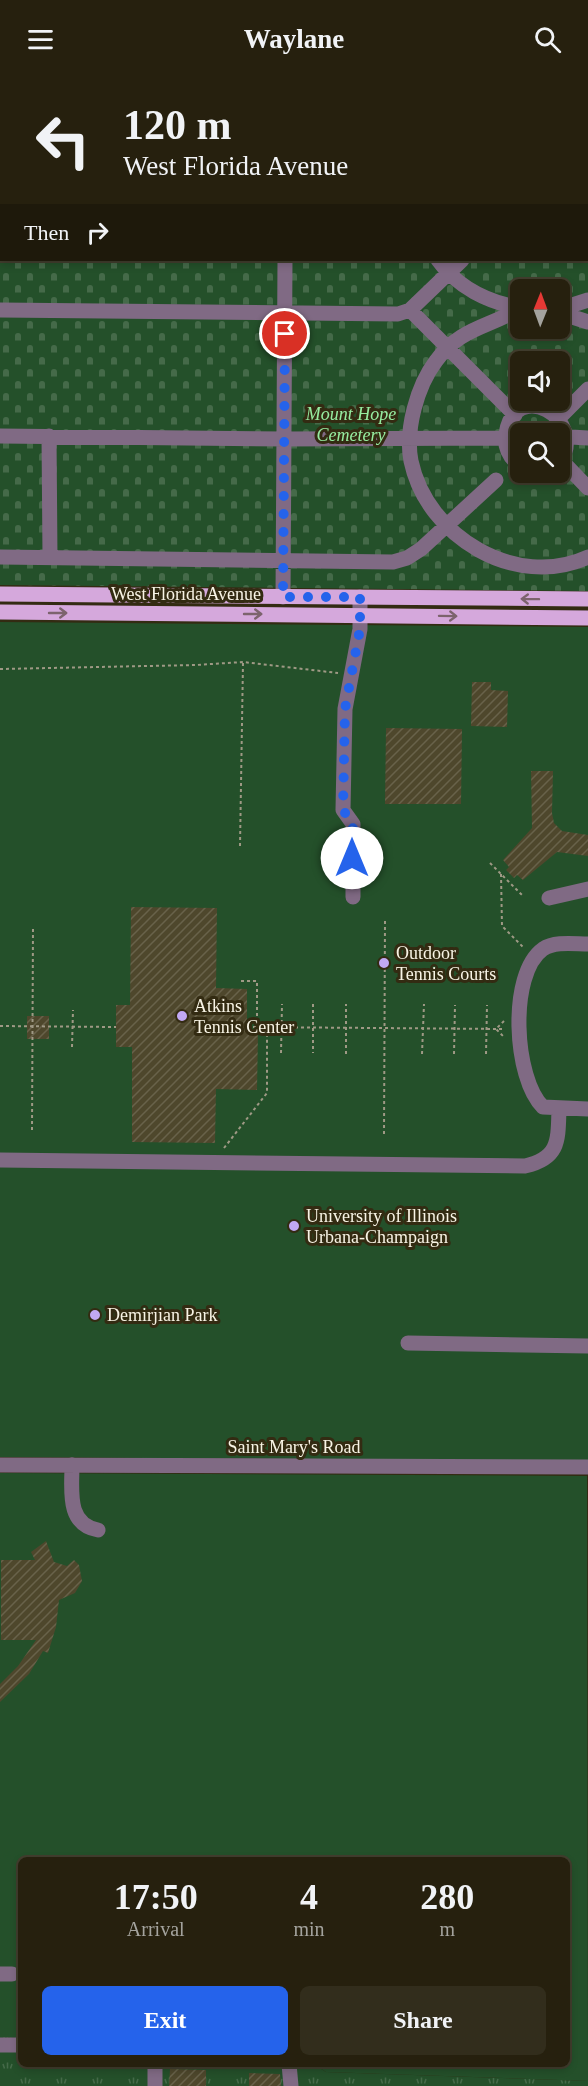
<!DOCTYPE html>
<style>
:root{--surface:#26200e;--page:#322d1c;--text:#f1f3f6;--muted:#a4a39e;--line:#423e2e;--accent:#2563eb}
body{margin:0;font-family:Georgia,serif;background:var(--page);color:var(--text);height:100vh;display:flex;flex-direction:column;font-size:22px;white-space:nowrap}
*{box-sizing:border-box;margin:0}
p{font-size:20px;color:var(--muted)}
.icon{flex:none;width:33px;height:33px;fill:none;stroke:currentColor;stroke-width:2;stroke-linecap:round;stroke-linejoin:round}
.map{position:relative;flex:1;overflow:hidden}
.sheet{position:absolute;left:18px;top:1779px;width:552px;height:210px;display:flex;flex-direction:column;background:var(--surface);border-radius:9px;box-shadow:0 3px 9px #0003,0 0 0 2px var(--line)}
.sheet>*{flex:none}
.top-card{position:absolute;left:0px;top:0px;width:588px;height:183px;box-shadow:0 3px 9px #0003,0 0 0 2px var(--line);background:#26200e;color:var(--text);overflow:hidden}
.needle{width:39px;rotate:1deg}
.controls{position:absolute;left:510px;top:201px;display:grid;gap:12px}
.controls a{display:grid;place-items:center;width:60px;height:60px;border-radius:9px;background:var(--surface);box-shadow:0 3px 9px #0003,0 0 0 2px var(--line);font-size:30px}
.pin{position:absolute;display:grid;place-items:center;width:51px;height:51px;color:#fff;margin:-26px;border:3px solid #fff;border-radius:50%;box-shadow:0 2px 6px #0007}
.me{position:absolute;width:66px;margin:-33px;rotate:0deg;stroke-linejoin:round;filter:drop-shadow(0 0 4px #0008)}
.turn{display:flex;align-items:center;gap:21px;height:126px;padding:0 24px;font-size:27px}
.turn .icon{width:78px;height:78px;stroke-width:2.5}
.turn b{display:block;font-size:42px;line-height:51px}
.then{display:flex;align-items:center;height:57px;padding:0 24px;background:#0003;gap:12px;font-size:22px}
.eta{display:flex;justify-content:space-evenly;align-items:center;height:102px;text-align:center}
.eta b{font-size:36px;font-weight:600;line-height:42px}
.cta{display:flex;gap:12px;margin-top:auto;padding:12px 24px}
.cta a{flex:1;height:69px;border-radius:9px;background:var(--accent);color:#fff;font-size:24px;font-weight:600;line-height:69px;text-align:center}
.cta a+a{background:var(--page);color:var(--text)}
header{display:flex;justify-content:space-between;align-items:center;height:78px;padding:0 24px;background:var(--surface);font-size:27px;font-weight:600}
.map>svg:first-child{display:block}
.grass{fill:url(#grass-tufts)}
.cemetery{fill:url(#cemetery-stones);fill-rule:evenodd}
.pitch{fill:#24502a}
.building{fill:url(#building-hatch)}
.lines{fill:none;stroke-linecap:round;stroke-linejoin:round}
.path{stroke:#9f9985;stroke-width:2;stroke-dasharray:3 3;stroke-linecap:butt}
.minor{stroke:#806a84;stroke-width:15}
.major{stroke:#d5a8dc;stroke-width:15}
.oneway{stroke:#7c636d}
.route{stroke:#2563eb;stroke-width:10;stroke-dasharray:0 18}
.poi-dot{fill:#c1a8f3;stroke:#332b12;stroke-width:2}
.labels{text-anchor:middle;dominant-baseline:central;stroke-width:6;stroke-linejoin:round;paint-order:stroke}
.park-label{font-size:18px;font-style:italic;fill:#96eca0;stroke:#332b12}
.street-label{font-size:18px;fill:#f8f4e5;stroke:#332b12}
.poi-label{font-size:18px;fill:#f8f4e5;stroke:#332b12;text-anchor:start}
</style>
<header><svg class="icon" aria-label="menu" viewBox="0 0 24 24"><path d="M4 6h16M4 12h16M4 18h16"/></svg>Waylane<svg class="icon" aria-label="search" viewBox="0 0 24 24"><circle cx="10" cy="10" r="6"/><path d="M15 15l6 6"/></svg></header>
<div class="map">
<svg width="588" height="2008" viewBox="0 0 588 2008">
<defs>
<pattern id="grass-tufts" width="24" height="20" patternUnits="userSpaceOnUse" patternTransform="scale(1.5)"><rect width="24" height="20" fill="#24502a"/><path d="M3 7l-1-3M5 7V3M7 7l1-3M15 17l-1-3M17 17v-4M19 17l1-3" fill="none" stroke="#456a49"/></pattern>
<pattern id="cemetery-stones" width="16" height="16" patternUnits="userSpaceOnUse" patternTransform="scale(1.5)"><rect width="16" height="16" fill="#24502a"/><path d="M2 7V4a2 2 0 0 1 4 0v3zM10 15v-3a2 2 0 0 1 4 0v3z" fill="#456a49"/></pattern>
<pattern id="building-hatch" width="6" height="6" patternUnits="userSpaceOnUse" patternTransform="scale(1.5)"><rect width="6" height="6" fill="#4e472c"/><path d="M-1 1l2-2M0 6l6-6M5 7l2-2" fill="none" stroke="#68624a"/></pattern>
</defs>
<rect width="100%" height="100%" fill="#332b12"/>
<!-- grass -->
<path class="grass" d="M0 1959 21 1960V1986H314L326 1994 588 2003V2008H0Z"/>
<!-- cemetery -->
<path class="cemetery" d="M0 0H588V513L0 507ZM2 2H586V182H2ZM520 212H560V250H520ZM520 284H560V322H520ZM520 356H560V394H520Z"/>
<!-- pitch -->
<path class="pitch" d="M0 544 588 549V1383L0 1379Z
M0 1395 587 1398 588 2003 326 1994 314 1986H567V1782H21V1960L0 1959Z"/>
<!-- building -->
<path class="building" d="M472 604H491V612L508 613 507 649 471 648Z
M386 650 462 651 461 726H385Z
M531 693H553L552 735 554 745 562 753 588 757V778L557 774 523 802 517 797 514 800 506 792 509 789 503 782 532 750Z
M131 829 217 830 216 910 247 911V955H258L257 1012 216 1011 215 1065 132 1064V969H116V927H130Z
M27 938H49V961H27Z
M46 1463 54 1484 67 1488 74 1482 79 1487 82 1503 75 1515 59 1522 56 1549 48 1575 43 1573 29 1596 0 1624V1606L18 1588 36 1562H1V1482H35L31 1474Z
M170 1991 206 1992V2008H169Z
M249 1995 280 1996 281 2008H249Z"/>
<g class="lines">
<!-- path -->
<path class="path" d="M0 591 196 587 243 584 338 595
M240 768 243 584
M490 785 522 817
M501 796 502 848 524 870
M241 903H257V949
M313 926V975
M504 943 496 951 505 960
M0 948 116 949
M247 949 504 951
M72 969 73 932
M281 975 282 926
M346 976V926
M422 976 424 926
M454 976 455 927
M486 976 487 927
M32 1052 33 849
M384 1056 385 843
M224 1070 267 1015V950"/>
<!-- minor -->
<path class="minor" d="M173 0 174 2
M437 0 438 2
M288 2V0
M464 2 467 0
M0 107H2
M586 151 588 153
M438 182C457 209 488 224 520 230
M520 230C491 249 460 249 436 283 417 308 405 352 411 383 427 459 516 512 588 479
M560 231 588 222
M0 232 398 236 410 232 462 182
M410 232 515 337
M560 235 588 244
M562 337 588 311
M0 358 285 361 505 360
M49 358 50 479
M571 359 588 360
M562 383 588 410
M520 388C510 380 504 369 506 356 514 300 588 338 560 386
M0 479 393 484 407 480 421 471 496 402
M283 519 285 182
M353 819V746L343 732 345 631 360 551V519
M549 820 588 811
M588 866C574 866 555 863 543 871 508 896 514 1001 543 1029L588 1031
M0 1082 525 1088C560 1080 558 1062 559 1030
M408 1265 588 1268
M0 1387 588 1389
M72 1387C72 1412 66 1446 98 1452
M0 1896H12
M0 1967H21
M289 1986 291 2008
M155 2008V1986"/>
<!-- major -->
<path class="major" d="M0 516 588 521
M0 534 588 540"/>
</g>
<!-- one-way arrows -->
<defs><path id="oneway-shaft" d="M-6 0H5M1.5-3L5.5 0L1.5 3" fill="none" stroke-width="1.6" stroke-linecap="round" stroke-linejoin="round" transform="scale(1.5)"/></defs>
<g class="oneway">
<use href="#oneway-shaft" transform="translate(530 521) rotate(-179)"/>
<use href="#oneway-shaft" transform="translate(58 535)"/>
<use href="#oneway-shaft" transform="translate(253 536)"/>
<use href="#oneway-shaft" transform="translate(448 538) rotate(1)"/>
</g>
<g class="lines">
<!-- route -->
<path class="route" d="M285 256 283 519H360V551L345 631 343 732 353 746 352 780"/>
</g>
<!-- markers -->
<g class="poi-dot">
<circle cx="384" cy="885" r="6"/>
<circle cx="182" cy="938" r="6"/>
<circle cx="294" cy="1148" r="6"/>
<circle cx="95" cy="1237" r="6"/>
</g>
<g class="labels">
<!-- park labels -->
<g class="park-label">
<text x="351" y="336">Mount Hope<tspan x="351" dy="21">Cemetery</tspan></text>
</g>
<!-- street labels -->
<g class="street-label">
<text x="186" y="516">West Florida Avenue</text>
<text x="294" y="1369">Saint Mary's Road</text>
</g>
<!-- poi labels -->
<g class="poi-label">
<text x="396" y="875">Outdoor<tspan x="396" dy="21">Tennis Courts</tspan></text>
<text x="194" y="928">Atkins<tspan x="194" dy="21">Tennis Center</tspan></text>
<text x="306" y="1138">University of Illinois<tspan x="306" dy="21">Urbana-Champaign</tspan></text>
<text x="107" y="1237">Demirjian Park</text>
</g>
</g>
</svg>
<div class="controls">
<a><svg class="needle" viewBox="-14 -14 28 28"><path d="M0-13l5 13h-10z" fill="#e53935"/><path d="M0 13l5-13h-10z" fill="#a4a39e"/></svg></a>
<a><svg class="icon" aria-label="sound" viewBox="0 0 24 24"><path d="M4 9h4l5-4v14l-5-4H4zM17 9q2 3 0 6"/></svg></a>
<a><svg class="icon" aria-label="search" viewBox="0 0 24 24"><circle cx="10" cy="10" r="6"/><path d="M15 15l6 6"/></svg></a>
</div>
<div class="pin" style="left:285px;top:256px;background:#d93025"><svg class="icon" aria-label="arrive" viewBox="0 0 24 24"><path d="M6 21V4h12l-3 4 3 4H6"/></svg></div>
<svg class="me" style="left:352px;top:780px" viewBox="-20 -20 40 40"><circle r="19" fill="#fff"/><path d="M0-13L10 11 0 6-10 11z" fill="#2563eb"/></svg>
<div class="top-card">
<div class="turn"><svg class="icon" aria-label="left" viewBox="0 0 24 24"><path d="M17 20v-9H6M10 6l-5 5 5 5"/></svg><div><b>120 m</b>West Florida Avenue</div></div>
<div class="then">Then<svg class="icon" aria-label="right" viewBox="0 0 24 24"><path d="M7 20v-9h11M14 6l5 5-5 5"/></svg></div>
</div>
<section class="sheet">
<div class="eta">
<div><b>17:50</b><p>Arrival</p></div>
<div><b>4</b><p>min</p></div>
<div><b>280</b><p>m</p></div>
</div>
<div class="cta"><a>Exit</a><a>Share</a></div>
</section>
</div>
